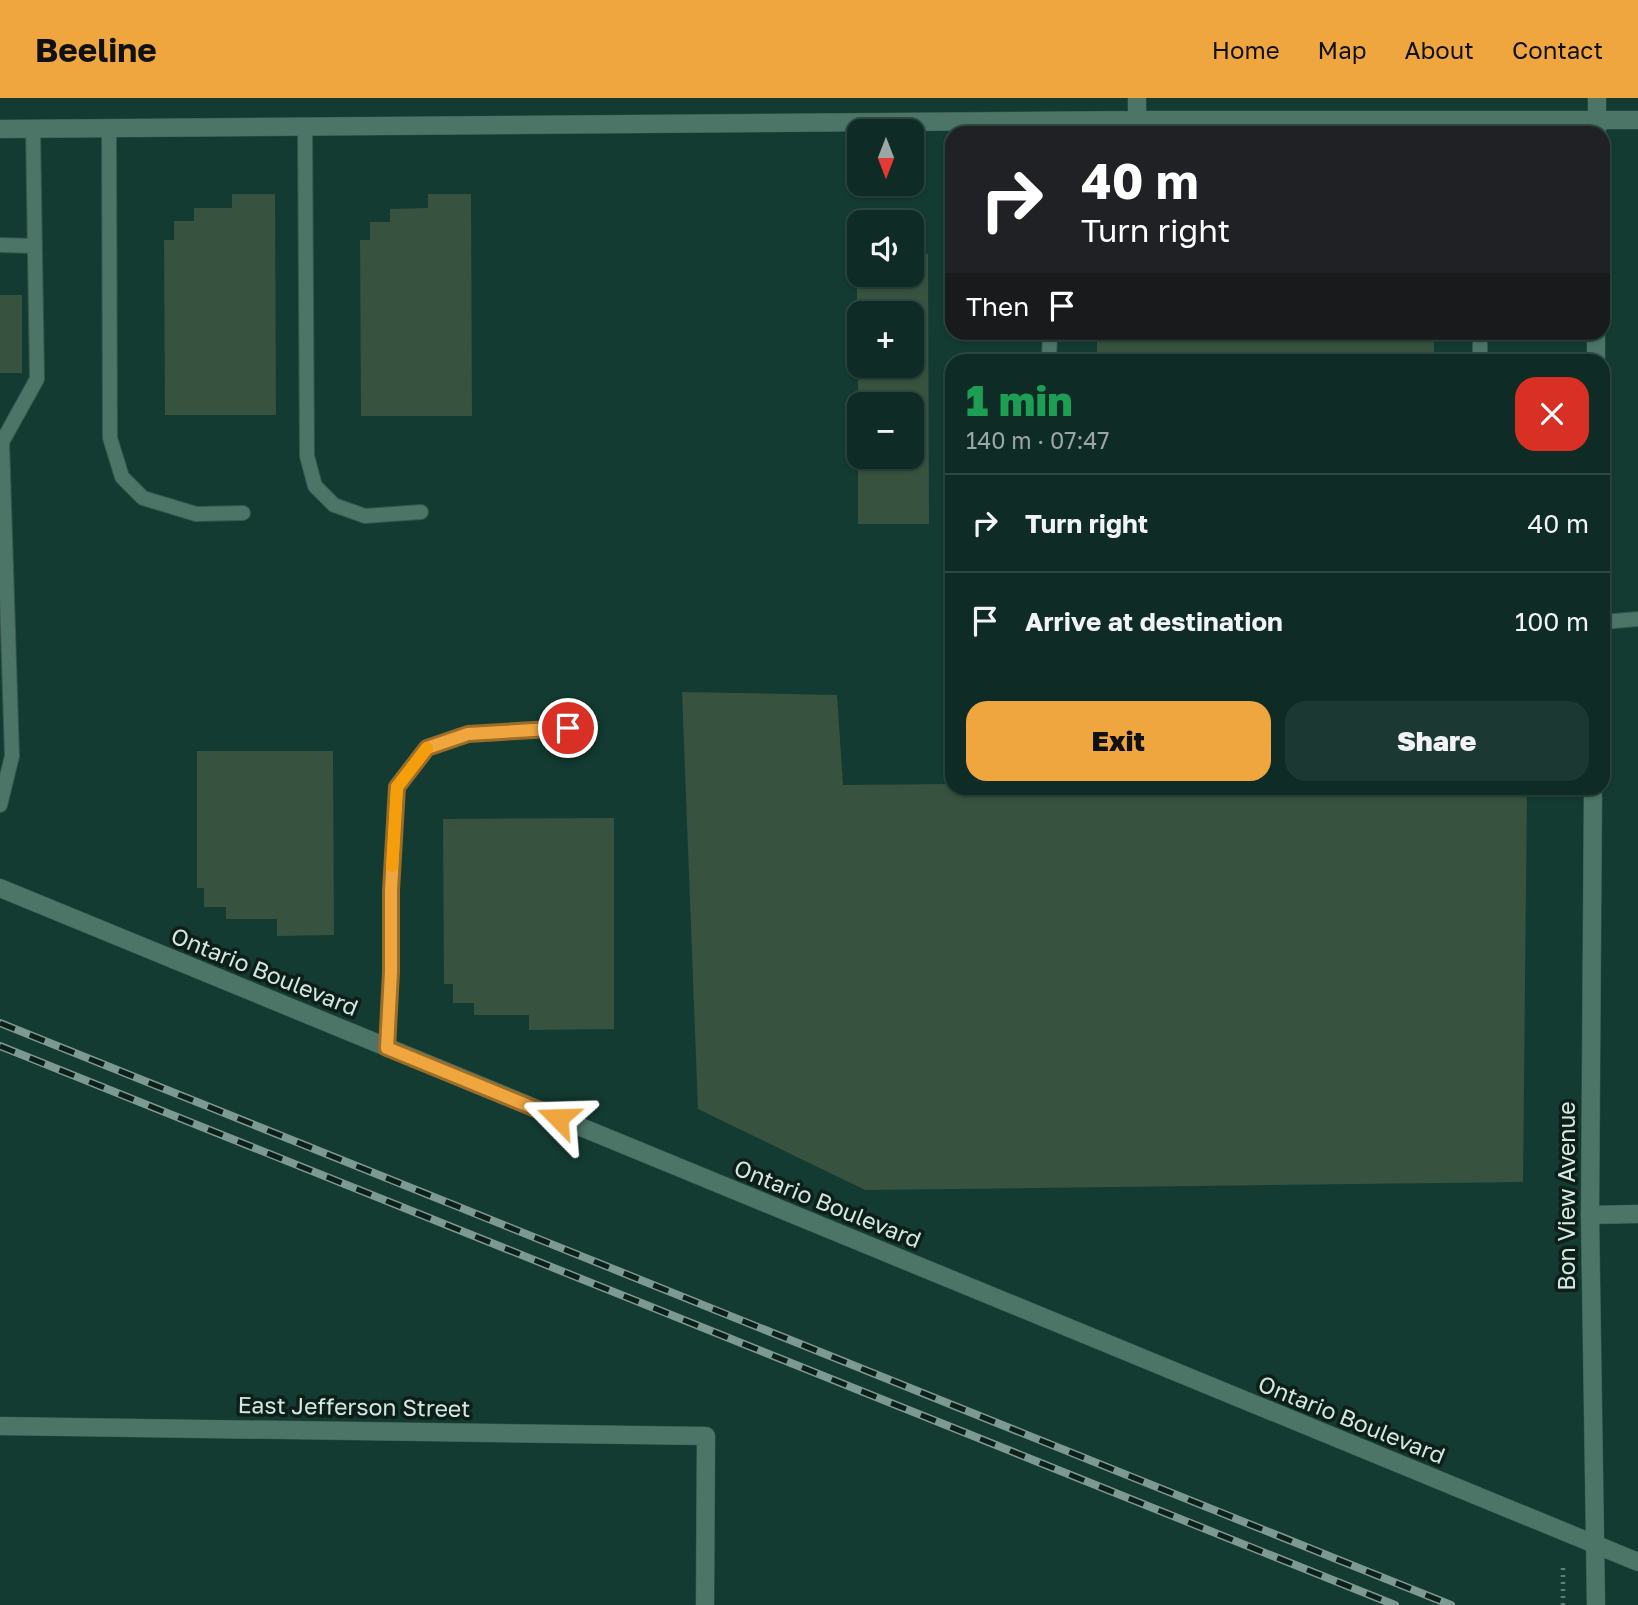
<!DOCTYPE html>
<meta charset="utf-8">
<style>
:root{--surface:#0e2c25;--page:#1c3832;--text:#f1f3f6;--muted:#9ba7a7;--line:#2e4842;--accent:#f0a63f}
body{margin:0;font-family:"Golos Text",sans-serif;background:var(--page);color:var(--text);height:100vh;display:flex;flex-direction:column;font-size:26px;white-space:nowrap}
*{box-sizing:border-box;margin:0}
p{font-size:23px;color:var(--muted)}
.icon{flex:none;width:38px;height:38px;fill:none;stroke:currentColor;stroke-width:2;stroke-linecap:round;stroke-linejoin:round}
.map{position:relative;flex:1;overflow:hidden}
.drawer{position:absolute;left:945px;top:256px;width:665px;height:441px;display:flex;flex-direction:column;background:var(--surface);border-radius:21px;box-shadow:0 2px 5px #0004,0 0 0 2px var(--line)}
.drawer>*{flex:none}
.hud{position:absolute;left:945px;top:28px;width:665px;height:214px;border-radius:21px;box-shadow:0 2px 5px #0004,0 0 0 2px var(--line);background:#202124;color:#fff;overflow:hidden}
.needle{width:46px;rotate:180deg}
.buttons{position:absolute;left:847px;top:21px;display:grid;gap:14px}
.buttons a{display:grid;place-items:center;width:77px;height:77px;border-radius:14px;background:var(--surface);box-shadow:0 2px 5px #0004,0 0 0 2px var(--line);font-size:35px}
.pin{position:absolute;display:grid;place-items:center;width:60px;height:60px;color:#fff;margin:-30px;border:4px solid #fff;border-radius:50%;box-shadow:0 2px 7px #0007}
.me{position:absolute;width:77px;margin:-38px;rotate:292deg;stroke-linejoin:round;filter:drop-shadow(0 0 5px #0008)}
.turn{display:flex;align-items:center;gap:24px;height:147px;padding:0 21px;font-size:32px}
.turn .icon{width:91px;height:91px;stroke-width:2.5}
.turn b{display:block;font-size:49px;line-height:60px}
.then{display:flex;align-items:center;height:66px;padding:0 21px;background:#0003;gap:14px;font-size:26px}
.round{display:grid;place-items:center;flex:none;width:74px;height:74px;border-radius:21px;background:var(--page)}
.overview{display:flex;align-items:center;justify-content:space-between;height:119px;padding:0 21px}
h1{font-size:42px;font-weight:800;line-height:52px;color:#1e9e55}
.cta{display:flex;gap:14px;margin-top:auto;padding:14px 21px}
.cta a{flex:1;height:80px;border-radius:21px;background:var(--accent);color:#111;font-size:28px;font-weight:800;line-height:80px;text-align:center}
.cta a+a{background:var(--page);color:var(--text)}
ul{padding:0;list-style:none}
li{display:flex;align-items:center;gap:21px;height:98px;padding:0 21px;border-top:2px solid var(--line)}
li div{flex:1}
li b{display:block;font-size:26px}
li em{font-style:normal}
header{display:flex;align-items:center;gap:42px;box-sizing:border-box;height:98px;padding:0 35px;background:var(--accent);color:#111}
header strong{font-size:33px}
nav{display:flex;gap:38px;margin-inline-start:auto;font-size:24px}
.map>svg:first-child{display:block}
.building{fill:#37533f}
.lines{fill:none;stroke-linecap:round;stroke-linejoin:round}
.lane-casing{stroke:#39554d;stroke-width:16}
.street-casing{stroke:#39554d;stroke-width:19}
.secondary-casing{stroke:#39554d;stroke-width:19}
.path{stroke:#5f7f77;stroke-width:4.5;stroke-dasharray:2 5;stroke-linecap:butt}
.lane{stroke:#4c7467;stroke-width:14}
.street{stroke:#4c7467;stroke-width:18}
.secondary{stroke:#4c7467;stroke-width:18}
.rail-casing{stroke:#7d9a92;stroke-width:8}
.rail{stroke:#0e1f1a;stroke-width:5;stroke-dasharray:16;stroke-linecap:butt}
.route-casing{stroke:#9c6c29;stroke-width:18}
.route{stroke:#f0a63f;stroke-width:12}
.slow{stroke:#f59e0b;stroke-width:12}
.labels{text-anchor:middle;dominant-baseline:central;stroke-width:7;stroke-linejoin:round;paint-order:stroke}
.street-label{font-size:23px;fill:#d3e8e1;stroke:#0e1f1a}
</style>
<header>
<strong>Beeline</strong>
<nav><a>Home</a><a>Map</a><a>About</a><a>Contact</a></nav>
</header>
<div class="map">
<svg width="1638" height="1507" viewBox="0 0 1638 1507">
<rect width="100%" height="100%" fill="#133b31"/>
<!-- building -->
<path class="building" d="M232 96H275L276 317H165L164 142H174V123H194V110H232Z
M428 96H471L472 318H361L360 142H370V124H390V111L428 110Z
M912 156H928L929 426H858V359H912V306H858V268H912V215H857V177H912Z
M0 197H22V275H0Z
M1097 234H1434V262H1097Z
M682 594 837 597 843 687 952 686V690H1527L1523 1084 865 1092 698 1011Z
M197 653H333L334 837 277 838V821H226V809H204V790H197Z
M614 720V931L529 932V917H474V905H453V886H444L443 721Z"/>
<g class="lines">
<!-- lane casing -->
<g class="lane-casing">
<path id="lane" d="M305 29 307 358 315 388 334 407 365 418 421 414
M109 30 110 340 122 379 143 400 196 416 243 415
M0 147 35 148
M1049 262 1050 234
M1480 262V234
M1603 524 1638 521
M0 707 12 658 2 344 37 281 33 31
M387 950 391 874V792L397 689 427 650 468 636 568 630"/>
</g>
<!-- street casing -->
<g class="street-casing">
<path id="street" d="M1137 22V0
M0 31 1137 22H1638
M0 790 1638 1464
M1590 1117 1638 1116
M0 1328 706 1338 705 1507"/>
</g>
<!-- secondary casing -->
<g class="secondary-casing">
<path id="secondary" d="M1597 35V0
M1596 262V234
M1593 690 1590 1117 1596 1507"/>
</g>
<!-- path -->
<path class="path" d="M1563 1470V1507"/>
<!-- lane -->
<use href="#lane" class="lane"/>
<!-- street -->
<use href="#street" class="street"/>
<!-- secondary -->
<use href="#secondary" class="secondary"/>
<!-- rail casing -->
<g class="rail-casing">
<path id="rail" d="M0 925 1451 1507
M0 948 1395 1507"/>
</g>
<!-- rail -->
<use href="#rail" class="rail"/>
</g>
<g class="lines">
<!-- route casing -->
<g class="route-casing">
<path id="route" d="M558 1020 387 950 391 874V792L397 689 427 650 468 636 568 630"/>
</g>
<!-- route -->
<use href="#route" class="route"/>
<!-- slow -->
<path class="slow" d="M392 768 397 689 427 650"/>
</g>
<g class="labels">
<!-- street labels -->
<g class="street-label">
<text transform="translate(265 873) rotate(22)">Ontario Boulevard</text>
<text transform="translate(1566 1098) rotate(-90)">Bon View Avenue</text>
<text transform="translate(828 1105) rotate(22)">Ontario Boulevard</text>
<text transform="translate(354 1308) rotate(1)">East Jefferson Street</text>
<text transform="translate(1352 1321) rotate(22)">Ontario Boulevard</text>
</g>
</g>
</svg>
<div class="buttons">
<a><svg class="needle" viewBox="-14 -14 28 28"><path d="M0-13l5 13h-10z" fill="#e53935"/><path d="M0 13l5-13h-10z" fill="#9ba7a7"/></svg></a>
<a><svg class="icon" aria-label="sound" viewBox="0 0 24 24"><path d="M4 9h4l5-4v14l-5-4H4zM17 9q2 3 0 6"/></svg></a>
<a>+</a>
<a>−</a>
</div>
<div class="pin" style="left:568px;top:630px;background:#d93025"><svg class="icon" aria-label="arrive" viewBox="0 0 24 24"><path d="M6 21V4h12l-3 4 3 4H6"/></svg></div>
<svg class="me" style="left:558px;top:1020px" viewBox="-20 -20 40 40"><path d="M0-17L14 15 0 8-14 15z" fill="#f0a63f" stroke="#fff" stroke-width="4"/></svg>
<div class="hud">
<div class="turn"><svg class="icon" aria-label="right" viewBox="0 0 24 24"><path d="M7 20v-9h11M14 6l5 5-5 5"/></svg><div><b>40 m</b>Turn right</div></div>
<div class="then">Then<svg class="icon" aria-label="arrive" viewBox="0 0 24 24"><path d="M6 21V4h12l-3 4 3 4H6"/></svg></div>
</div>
<section class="drawer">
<div class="overview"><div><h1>1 min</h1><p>140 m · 07:47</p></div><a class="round" style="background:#d93025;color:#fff"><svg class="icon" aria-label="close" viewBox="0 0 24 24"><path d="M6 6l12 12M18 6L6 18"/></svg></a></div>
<ul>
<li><svg class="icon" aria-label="right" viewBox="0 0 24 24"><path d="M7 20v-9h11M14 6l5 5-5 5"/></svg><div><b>Turn right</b></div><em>40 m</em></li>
<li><svg class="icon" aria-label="arrive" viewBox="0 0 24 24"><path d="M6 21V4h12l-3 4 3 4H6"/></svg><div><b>Arrive at destination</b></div><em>100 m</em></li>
</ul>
<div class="cta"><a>Exit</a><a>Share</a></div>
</section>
</div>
